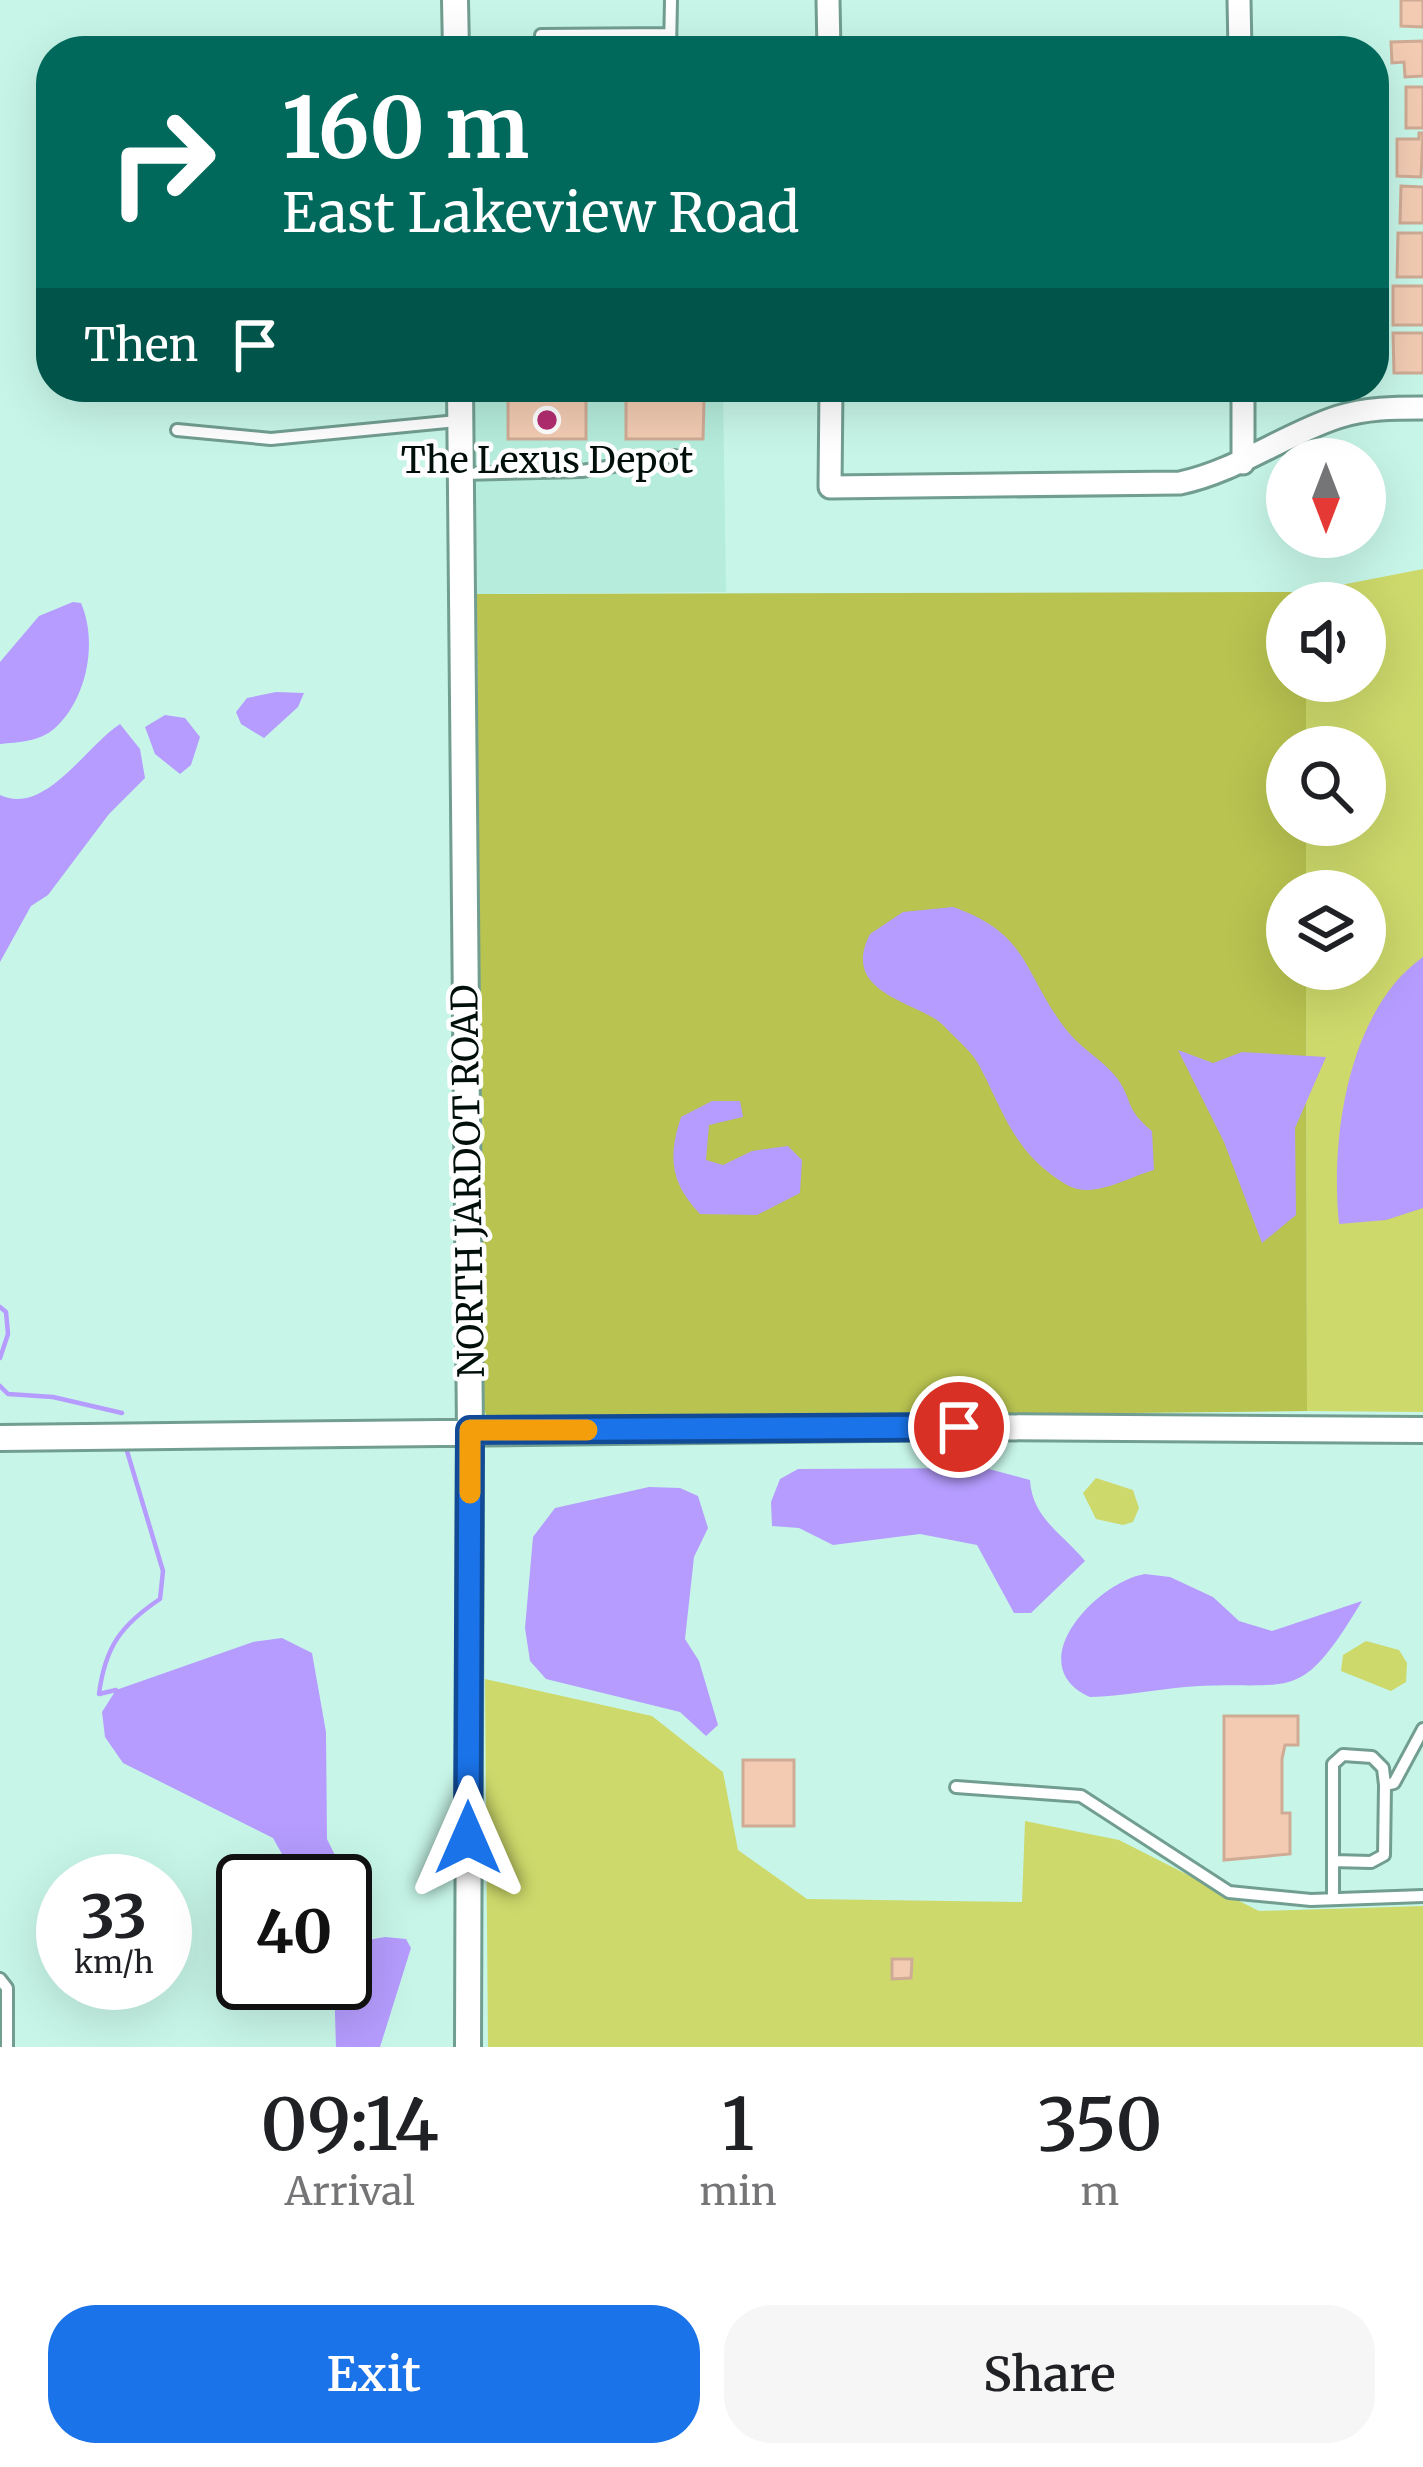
<!DOCTYPE html>
<style>
:root{--surface:#fff;--page:#f6f6f6;--text:#202124;--muted:#757577;--accent:#1a73e8}
body{margin:0;font-family:Merriweather,serif;background:var(--page);color:var(--text);height:100vh;display:flex;flex-direction:column;font-size:45px;white-space:nowrap}
*{box-sizing:border-box;margin:0}
p{font-size:39px;color:var(--muted)}
.icon{flex:none;width:66px;height:66px;fill:none;stroke:currentColor;stroke-width:2;stroke-linecap:round;stroke-linejoin:round}
.map{position:relative;height:2047px;overflow:hidden}
.panel{display:flex;flex-direction:column;background:var(--surface);flex:1}
.panel>*{flex:none}
.banner{position:absolute;left:36px;top:36px;width:1353px;height:366px;border-radius:48px;box-shadow:0 12px 48px #0002;background:#00695c;color:#fff;overflow:hidden}
.needle{width:78px;rotate:180deg}
.fabs{position:absolute;left:1266px;top:438px;display:grid;gap:24px}
.fabs a{display:grid;place-items:center;width:120px;height:120px;border-radius:50%;background:var(--surface);box-shadow:0 12px 48px #0002;font-size:60px}
.speed{position:absolute;left:36px;top:1854px;display:flex;gap:24px;font-size:60px;font-weight:700;text-align:center}
.speed>*{display:grid;place-content:center;width:156px;height:156px;border-radius:50%;background:var(--surface);box-shadow:0 12px 48px #0002;line-height:1}
.speed small{font-size:30px;font-weight:400}
.speed .limit{border:6px solid #111;border-radius:18px;background:#fff;color:#111}
.pin{position:absolute;display:grid;place-items:center;width:102px;height:102px;color:#fff;margin:-51px;border:6px solid #fff;border-radius:50%;box-shadow:0 3px 12px #0007}
.me{position:absolute;width:132px;margin:-66px;rotate:0deg;stroke-linejoin:round;filter:drop-shadow(0 0 9px #0008)}
.turn{display:flex;align-items:center;gap:42px;height:252px;padding:0 48px;font-size:54px}
.turn .icon{width:156px;height:156px;stroke-width:2.5}
.turn b{display:block;font-size:84px;line-height:102px}
.then{display:flex;align-items:center;height:114px;padding:0 48px;background:#0003;gap:24px;font-size:45px}
.eta{display:flex;justify-content:space-evenly;align-items:center;height:204px;text-align:center}
.eta b{font-size:72px;font-weight:600;line-height:84px}
.primary-button{display:flex;gap:24px;margin-top:auto;padding:24px 48px}
.primary-button a{flex:1;height:138px;border-radius:48px;background:var(--accent);color:#fff;font-size:48px;font-weight:600;line-height:138px;text-align:center}
.primary-button a+a{background:var(--page);color:var(--text)}
.map>svg:first-child{display:block}
.built{fill:#b5ecdc}
.green{fill:#cdd96b}
.forest{fill:#b8c350}
.water{fill:#b59cfe}
.lines{fill:none;stroke-linecap:round;stroke-linejoin:round}
.stream{stroke:#b59cfe;stroke-width:4.5}
.building{fill:#f2cbb2;stroke:#cfab95;stroke-width:3}
.service-casing{stroke:#729e91;stroke-width:16}
.minor-casing{stroke:#729e91;stroke-width:27}
.tertiary-casing{stroke:#729e91;stroke-width:30}
.service{stroke:#fff;stroke-width:10}
.minor{stroke:#fff;stroke-width:21}
.tertiary{stroke:#fff;stroke-width:24}
.route-casing{stroke:#114b97;stroke-width:30}
.route{stroke:#1a73e8;stroke-width:21}
.slow{stroke:#f59e0b;stroke-width:21}
.poi-dot{fill:#b32d71;stroke:#fff;stroke-width:4.5}
.labels{text-anchor:middle;dominant-baseline:central;stroke-width:9;stroke-linejoin:round;paint-order:stroke}
.poi-label{font-size:36px;fill:#010f0b;stroke:#fff}
.street-label{font-size:36px;fill:#010f0b;stroke:#fff}
</style>
<div class="map">
<svg width="1423" height="2047" viewBox="0 0 1423 2047">
<rect width="100%" height="100%" fill="#c7f6e8"/>
<!-- built -->
<path class="built" d="M473 387H723L726 592 477 594Z"/>
<!-- green -->
<path class="green" d="M1423 569V1412L1307 1411 1306 969H1365V891H1306V825H1365V747H1306V681H1365V603H1305V592Z
M1096 1478 1133 1490 1139 1508 1133 1522 1123 1525 1096 1519 1083 1493Z
M1366 1641 1399 1650 1407 1663 1406 1682 1391 1691 1341 1671 1343 1655Z
M485 1679 652 1716 723 1772 738 1850 807 1899 1022 1902 1025 1821 1119 1840 1259 1911 1423 1906V2047H488Z"/>
<!-- forest -->
<path class="forest" d="M1305 592V603H1287V681H1306V747H1287V825H1306V891H1287V969H1306L1307 1411 508 1420 486 1415 481 1399 477 594Z"/>
<!-- water -->
<path class="water" d="M73 602 81 603C98 642 87 699 55 728 39 742 19 742 0 744V662L39 616Z
M276 692 304 693 298 707 264 738 241 724 236 712 247 698Z
M165 715 185 718 200 737 191 765 180 774 155 754 145 727Z
M120 724 140 749 145 778 109 814 48 895 31 906 0 962V795C45 816 84 748 120 724Z
M953 907C1033 935 1023 977 1069 1033 1083 1050 1104 1061 1117 1078 1134 1102 1124 1108 1152 1131L1154 1170C1128 1177 1093 1200 1067 1185 1015 1154 1006 1117 981 1069 974 1053 957 1040 945 1027 923 1002 838 996 870 934L903 912Z
M1423 957V1208L1386 1220 1339 1224C1330 1136 1349 1009 1423 957Z
M1178 1050 1213 1063 1242 1052 1326 1057 1295 1128 1296 1215 1262 1243 1224 1142Z
M712 1101H740L743 1117 709 1125 706 1160 723 1165 752 1151 788 1146 802 1160 800 1193 757 1215 700 1214C670 1182 668 1157 681 1117Z
M985 1468 1030 1480C1032 1518 1062 1533 1085 1561L1031 1613H1014L977 1545 920 1534 833 1545 799 1528 772 1526 771 1502 780 1479 798 1469Z
M649 1487 680 1488 698 1496 708 1528 694 1557 685 1639 699 1661 718 1725 706 1736 680 1712 546 1679 530 1661 525 1628 533 1537 555 1508Z
M1145 1574 1170 1577 1213 1597 1239 1621 1272 1631 1362 1601C1297 1709 1295 1679 1185 1687 1153 1690 1123 1696 1090 1697 1019 1665 1096 1582 1145 1574Z
M282 1638 312 1653 326 1732 327 1839 361 1908 360 1918 345 1919V1881H297L273 1838 123 1763 105 1737 102 1712 116 1690 253 1642Z
M385 1937 406 1939 411 1948 380 2047H336L334 1983H345V1944Z"/>
<g class="lines">
<!-- stream -->
<path class="stream" d="M0 1307 6 1312 8 1334 0 1358
M0 1386 8 1394 53 1397 122 1413
M116 1690 99 1694C105 1647 121 1625 160 1599L163 1571 127 1451"/>
</g>
<!-- building -->
<path class="building" d="M1401 0H1423V27L1401 26Z
M1423 41V76L1405 77 1404 62 1392 63 1391 42Z
M1406 87H1423V128H1406Z
M1419 133H1423L1421 177 1397 176V139H1419Z
M1401 186 1423 187V223H1400Z
M1398 233H1423V277H1397Z
M1393 286H1423V325H1393Z
M1393 333H1423V373H1394Z
M508 400H586V439H508Z
M626 400H704L703 439H626Z
M1224 1716H1298V1745H1285L1282 1759V1813H1290V1854L1224 1860Z
M743 1760H794V1826H743Z
M892 1959H912L911 1978 892 1979Z"/>
<g class="lines">
<!-- service casing -->
<g class="service-casing">
<path id="service" d="M542 51 541 35 670 34
M670 51 671 0
M177 430 271 439 457 421
M463 474 582 471 675 456
M956 1787 1081 1796 1229 1892 1311 1900 1423 1896
M1333 1861 1371 1862 1384 1855 1385 1785 1394 1783 1423 1729
M1333 1899V1764L1343 1755 1372 1757 1383 1768 1385 1785
M0 1979 7 1988V2047"/>
</g>
<!-- minor casing -->
<g class="minor-casing">
<path id="minor" d="M828 0 829 51
M1239 0 1240 51
M831 387 830 487 1180 483C1237 471 1283 435 1338 417 1366 408 1394 408 1423 408
M1243 387V463"/>
</g>
<!-- tertiary casing -->
<g class="tertiary-casing">
<path id="tertiary" d="M455 0 456 51
M460 387 470 1431 468 2047
M0 1438 959 1427 1423 1430"/>
</g>
<!-- service -->
<use href="#service" class="service"/>
<!-- minor -->
<use href="#minor" class="minor"/>
<!-- tertiary -->
<use href="#tertiary" class="tertiary"/>
</g>
<g class="lines">
<!-- route casing -->
<g class="route-casing">
<path id="route" d="M468 1838 470 1430 959 1427"/>
</g>
<!-- route -->
<use href="#route" class="route"/>
<!-- slow -->
<path class="slow" d="M470 1493V1430H587"/>
</g>
<!-- markers -->
<circle class="poi-dot" cx="547" cy="420" r="12"/>
<g class="labels">
<!-- poi labels -->
<g class="poi-label">
<text x="547" y="460">The Lexus Depot</text>
</g>
<!-- street labels -->
<g class="street-label">
<text transform="translate(468 1181) rotate(-91)">NORTH JARDOT ROAD</text>
</g>
</g>
</svg>
<div class="fabs">
<a><svg class="needle" viewBox="-14 -14 28 28"><path d="M0-13l5 13h-10z" fill="#e53935"/><path d="M0 13l5-13h-10z" fill="#757577"/></svg></a>
<a><svg class="icon" aria-label="sound" viewBox="0 0 24 24"><path d="M4 9h4l5-4v14l-5-4H4zM17 9q2 3 0 6"/></svg></a>
<a><svg class="icon" aria-label="search" viewBox="0 0 24 24"><circle cx="10" cy="10" r="6"/><path d="M15 15l6 6"/></svg></a>
<a><svg class="icon" aria-label="layers" viewBox="0 0 24 24"><path d="M12 4l9 5-9 5-9-5zM3 14l9 5 9-5"/></svg></a>
</div>
<div class="speed"><div>33<small>km/h</small></div><div class="limit">40</div></div>
<div class="pin" style="left:959px;top:1427px;background:#d93025"><svg class="icon" aria-label="arrive" viewBox="0 0 24 24"><path d="M6 21V4h12l-3 4 3 4H6"/></svg></div>
<svg class="me" style="left:468px;top:1838px" viewBox="-20 -20 40 40"><path d="M0-17L14 15 0 8-14 15z" fill="#1a73e8" stroke="#fff" stroke-width="4"/></svg>
<div class="banner">
<div class="turn"><svg class="icon" aria-label="right" viewBox="0 0 24 24"><path d="M7 20v-9h11M14 6l5 5-5 5"/></svg><div><b>160 m</b>East Lakeview Road</div></div>
<div class="then">Then<svg class="icon" aria-label="arrive" viewBox="0 0 24 24"><path d="M6 21V4h12l-3 4 3 4H6"/></svg></div>
</div>
</div>
<section class="panel">
<div class="eta">
<div><b>09:14</b><p>Arrival</p></div>
<div><b>1</b><p>min</p></div>
<div><b>350</b><p>m</p></div>
</div>
<div class="primary-button"><a>Exit</a><a>Share</a></div>
</section>
